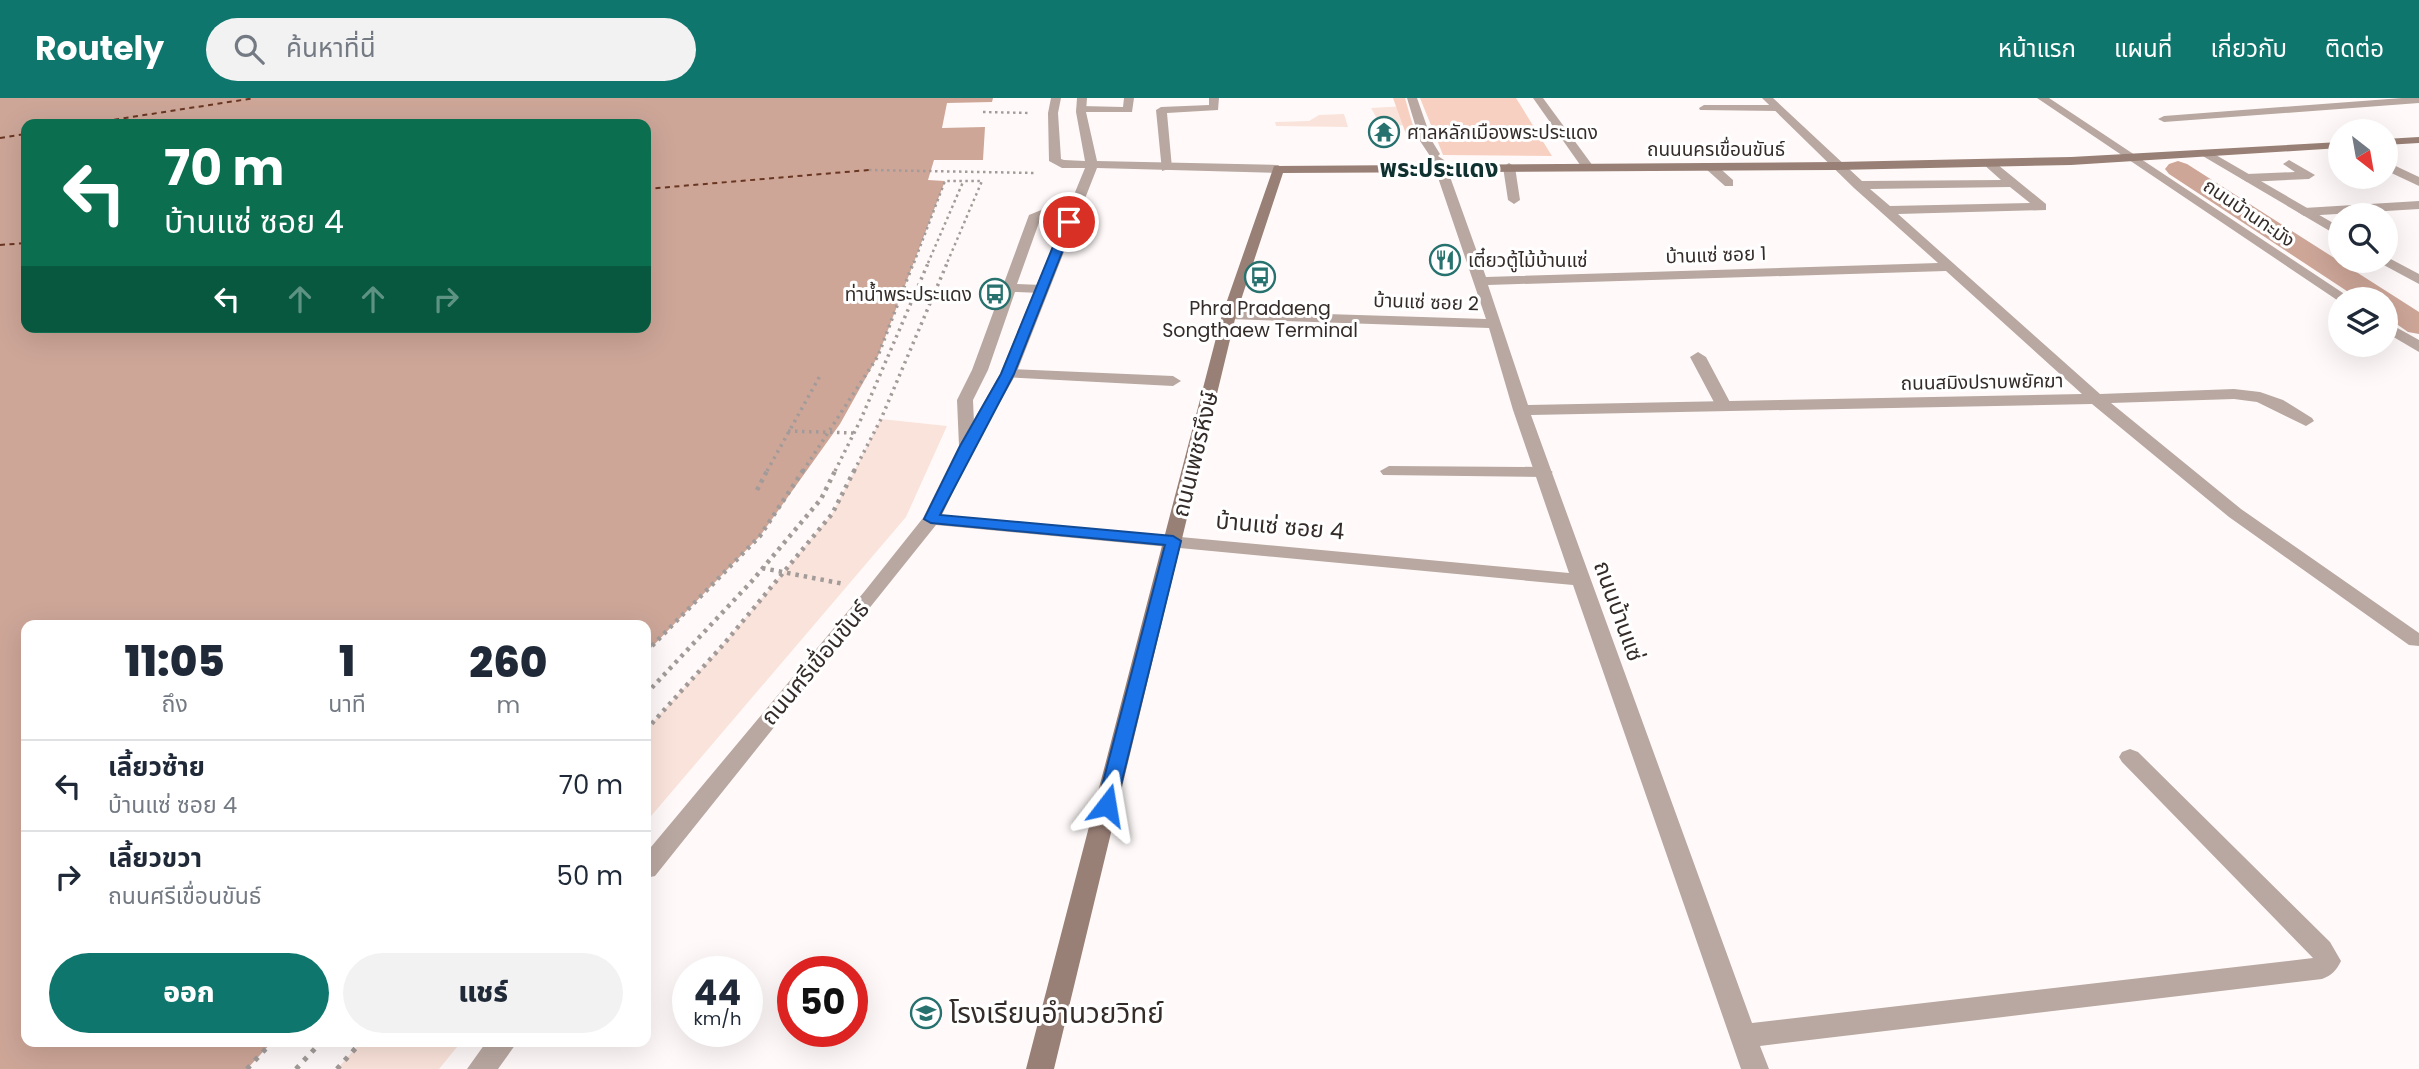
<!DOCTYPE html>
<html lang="th">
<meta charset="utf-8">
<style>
:root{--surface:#fff;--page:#f2f2f3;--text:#1f2937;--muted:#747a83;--line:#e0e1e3;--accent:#0f766e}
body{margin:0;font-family:Poppins,"Noto Sans Thai",sans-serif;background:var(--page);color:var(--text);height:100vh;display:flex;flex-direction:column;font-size:26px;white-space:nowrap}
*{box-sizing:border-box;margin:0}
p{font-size:23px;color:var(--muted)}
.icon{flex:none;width:38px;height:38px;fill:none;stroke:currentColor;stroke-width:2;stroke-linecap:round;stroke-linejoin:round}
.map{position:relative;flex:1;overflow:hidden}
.details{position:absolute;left:21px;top:522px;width:630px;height:427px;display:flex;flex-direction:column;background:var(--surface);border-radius:14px;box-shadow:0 7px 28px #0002}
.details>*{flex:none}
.top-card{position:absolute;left:21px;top:21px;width:630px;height:214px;border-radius:14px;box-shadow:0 7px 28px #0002;background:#0b6e4f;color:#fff;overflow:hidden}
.needle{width:46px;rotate:149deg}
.tools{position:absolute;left:2328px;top:21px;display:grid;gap:14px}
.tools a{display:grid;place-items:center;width:70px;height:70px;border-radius:50%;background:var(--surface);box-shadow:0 7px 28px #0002;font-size:35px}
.speed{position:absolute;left:672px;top:858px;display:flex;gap:14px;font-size:35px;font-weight:700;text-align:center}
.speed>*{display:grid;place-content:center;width:91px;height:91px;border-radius:50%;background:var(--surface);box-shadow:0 7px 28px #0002;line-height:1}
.speed small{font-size:18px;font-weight:400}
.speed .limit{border:10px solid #d22;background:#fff;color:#111}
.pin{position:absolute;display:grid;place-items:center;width:60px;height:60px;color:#fff;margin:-30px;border:4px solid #fff;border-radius:50%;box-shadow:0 2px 7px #0007}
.me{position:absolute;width:77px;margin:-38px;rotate:14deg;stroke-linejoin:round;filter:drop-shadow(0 0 5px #0008)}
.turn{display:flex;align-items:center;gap:24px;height:147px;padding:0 28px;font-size:32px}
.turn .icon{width:91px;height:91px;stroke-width:2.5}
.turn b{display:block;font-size:49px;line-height:60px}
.lanes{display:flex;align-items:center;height:66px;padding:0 28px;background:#0003;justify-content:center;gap:35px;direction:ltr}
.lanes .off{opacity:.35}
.eta{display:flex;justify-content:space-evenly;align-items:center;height:119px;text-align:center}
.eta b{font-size:42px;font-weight:800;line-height:49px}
.primary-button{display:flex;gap:14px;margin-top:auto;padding:14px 28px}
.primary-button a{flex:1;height:80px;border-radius:42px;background:var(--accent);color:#fff;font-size:28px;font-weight:800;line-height:80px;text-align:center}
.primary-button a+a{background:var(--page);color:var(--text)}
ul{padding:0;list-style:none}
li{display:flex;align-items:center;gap:21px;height:91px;padding:0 28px;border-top:2px solid var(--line)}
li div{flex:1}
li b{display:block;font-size:26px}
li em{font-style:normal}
header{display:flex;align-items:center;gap:42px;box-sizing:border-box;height:98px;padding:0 35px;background:var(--accent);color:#fff}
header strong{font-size:33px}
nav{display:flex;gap:38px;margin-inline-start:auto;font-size:24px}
.search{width:490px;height:63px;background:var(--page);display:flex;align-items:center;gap:18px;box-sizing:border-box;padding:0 24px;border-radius:38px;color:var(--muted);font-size:26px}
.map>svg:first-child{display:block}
.green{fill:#fae3da}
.water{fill:#cda698;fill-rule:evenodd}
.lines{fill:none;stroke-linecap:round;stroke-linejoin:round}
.canal{fill:#cda698;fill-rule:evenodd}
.ferry{stroke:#693622;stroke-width:2;stroke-dasharray:5 4.5;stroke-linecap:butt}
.building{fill:#f8d0c1}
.path-far3{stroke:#a29b99;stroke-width:2.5;stroke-dasharray:2.5 3.5;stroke-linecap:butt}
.path-far2{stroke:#a29b99;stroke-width:3.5;stroke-dasharray:2.5 4.5;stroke-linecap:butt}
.path-far1{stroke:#a29b99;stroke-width:4.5;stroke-dasharray:3.5 5;stroke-linecap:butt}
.path{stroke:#a29b99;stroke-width:5;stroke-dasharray:4.5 7;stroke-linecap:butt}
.service{fill:#b9a8a1;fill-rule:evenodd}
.pedestrian{fill:#b9a8a1;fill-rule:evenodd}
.minor{fill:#b9a8a1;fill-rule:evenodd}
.secondary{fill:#998076;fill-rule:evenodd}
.route{fill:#1a73e8;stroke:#114b97;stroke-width:2}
.labels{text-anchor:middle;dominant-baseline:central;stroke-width:6;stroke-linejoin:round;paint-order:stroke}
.far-poi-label{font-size:19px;fill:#342c29;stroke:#fff;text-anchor:start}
.far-street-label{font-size:19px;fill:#342c29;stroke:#fff}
.street-label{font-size:23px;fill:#342c29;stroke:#fff}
.far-district-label{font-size:24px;font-weight:bold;fill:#0f3231;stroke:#fff}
.near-poi-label{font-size:28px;fill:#342c29;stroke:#fff;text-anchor:start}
</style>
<header>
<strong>Routely</strong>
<div class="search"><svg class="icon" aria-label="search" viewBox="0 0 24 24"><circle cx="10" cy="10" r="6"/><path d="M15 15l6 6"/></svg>ค้นหาที่นี่</div>
<nav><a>หน้าแรก</a><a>แผนที่</a><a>เกี่ยวกับ</a><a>ติดต่อ</a></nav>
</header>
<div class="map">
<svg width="2419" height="971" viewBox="0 0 2419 971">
<rect width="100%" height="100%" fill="#fffaf9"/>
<!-- green -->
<path class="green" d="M1406 8 1413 27 1381 28 1371 10Z
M1344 16 1348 29 1276 28 1275 24 1309 23 1319 17Z
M881 321 947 328 906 419 646 724V632L723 547 832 416Z
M362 943H462L439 971H337Z"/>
<!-- water -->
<path class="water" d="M0 0H993L992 4 947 5 942 30 985 29 983 62H934L928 82 945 83 878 258 840 326 760 438 646 555V527H26V943H273L247 971H0ZM26 26H646V229H26Z"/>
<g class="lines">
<!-- canal -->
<path class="canal" d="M2178 63 2187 66 2419 214V236L2408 234 2385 218V201H2359L2169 76 2165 71 2169 66Z"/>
<!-- ferry -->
<path class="ferry" d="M86 26 255 0
M0 40 26 36
M646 91 869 72
M0 147 26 145"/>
</g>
<!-- building -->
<path class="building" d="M1393 0H1405L1416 39H1407Z
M1420 0H1516L1552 58 1443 57Z"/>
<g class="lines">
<!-- path-far3 -->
<path class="path-far3" d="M983 14 1031 15
M869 72 1036 75
M914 165 945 83H982L947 165
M928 165 963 84"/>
<!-- path-far2 -->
<path class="path-far2" d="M788 333 854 335
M767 373 821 276
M803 373 878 258 914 163
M835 373 861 321 929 163
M854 373 881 321 948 163"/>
<!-- path-far1 -->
<path class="path-far1" d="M757 392 768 371
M762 470 844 486
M646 554 760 438 804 371
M646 596 752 483 821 401 836 371
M646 632 723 547 832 416 855 371"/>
<!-- path -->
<path class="path" d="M247 971 273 943
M296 971 322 943
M337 971 362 943"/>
<!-- service -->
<path class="service" d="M1124 0H1134L1132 14H1081L1076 11 1081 8 1123 9Z
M1209 0H1219L1218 12 1167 15 1172 70 1162 73 1156 12 1161 9 1209 7Z
M1704 7H1778L1783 10 1778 13 1700 12 1699 10Z
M2289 62 2315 77 2309 81 2247 84 2241 80 2247 76 2295 74 2283 66Z
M2385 63 2419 79V88L2385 72Z
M1509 65 1515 69 1520 102 1514 106 1508 102 1503 69Z
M1706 65H1714L1733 82V88H1725L1706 71Z
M1078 97 1084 101 1082 104 1041 119 1017 186 1042 187 1049 191 1042 195 1015 194 988 272 973 302 975 348 973 352H961L959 348 957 302 972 272 1029 117Z
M2419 103V111L2304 118 2298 114 2304 110Z
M1698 254 1706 259 1732 308 1730 311H1718L1716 308 1690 259Z
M1008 271 1173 278 1181 283 1173 288 1002 279 1000 276Z
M1389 368 1544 369 1553 374 1544 379 1383 377 1380 373Z"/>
<!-- pedestrian -->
<path class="pedestrian" d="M1533 0H1543L1593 68 1591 71H1583Z"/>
<!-- minor -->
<path class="minor" d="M1051 0H1061L1058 15 1061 61 1064 62 1085 63 1076 14 1077 0H1087L1086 14 1097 63 1278 67 1284 71 1278 75 1097 70 1016 276 975 348 942 417 1569 475 1513 312 1489 230 1229 221 1222 217 1229 213 1486 221 1432 62 1434 59 1430 58 1420 43 1407 0H1417L1432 43 1440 56 1438 58 1444 62 1486 179 1938 165 1854 90 1762 0H1773L1862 83 2001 82 1982 65 1992 62 2046 106V112L1898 116 2100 296 2234 291 2260 294 2283 302 2312 320 2314 323 2306 328 2257 304 2234 301 2111 305 2241 411 2419 535V548L2409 547 2229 419 2092 306 1531 317 1752 925 2313 860 2122 664 2119 659 2122 654 2130 651 2138 654 2330 844 2341 863C2336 873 2332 877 2322 881L1760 948 1769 971H1741L1573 487 936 427 655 778 646 780V755L864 494 923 420 959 348 1000 276 1085 70H1062L1049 63 1048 15ZM2010 89 2030 105 1890 108 1870 91ZM1946 173 2082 296 1528 307 1488 187Z
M2037 0H2049L2352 201H2340V204Z
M2402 0H2419V5L2164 24 2158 21 2164 18Z
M2201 53H2209L2340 129V139L2201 57Z
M2385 158 2419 176V186L2380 165 2379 163H2385Z
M2385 223 2419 242V254L2385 234Z
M487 943H518L498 971H467Z"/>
<!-- secondary -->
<path class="secondary" d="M2419 39V45L2385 47V41Z
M2340 44V50L2071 67 1837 72 1283 75 1236 217 1054 971H1026L1222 217 1274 68 1837 64 2071 59Z"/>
</g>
<!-- route -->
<path class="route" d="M1069 120 1074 124 1014 276 940 417 1173 438 1181 443 1116 707 1113 712H1100L1097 707 1165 447 931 425 924 421 960 348 1001 276 1063 124Z"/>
<!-- icons -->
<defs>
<g id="temple-ring" transform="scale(1.575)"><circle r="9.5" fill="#fff" stroke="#27716e" stroke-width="1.5"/><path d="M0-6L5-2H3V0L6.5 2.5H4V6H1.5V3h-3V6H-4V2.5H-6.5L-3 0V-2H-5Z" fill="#27716e"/></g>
<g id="restaurant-ring" transform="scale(1.575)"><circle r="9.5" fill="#fff" stroke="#27716e" stroke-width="1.5"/><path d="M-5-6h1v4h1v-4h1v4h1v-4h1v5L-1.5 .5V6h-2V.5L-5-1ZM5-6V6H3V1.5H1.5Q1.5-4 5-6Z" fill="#27716e"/></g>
<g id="bus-ring" transform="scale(1.575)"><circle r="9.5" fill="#fff" stroke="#27716e" stroke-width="1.5"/><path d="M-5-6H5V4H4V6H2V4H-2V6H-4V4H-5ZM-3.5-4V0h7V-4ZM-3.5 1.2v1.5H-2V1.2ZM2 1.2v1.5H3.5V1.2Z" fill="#27716e"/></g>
<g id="school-ring" transform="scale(1.575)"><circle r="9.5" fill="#fff" stroke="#27716e" stroke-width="1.5"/><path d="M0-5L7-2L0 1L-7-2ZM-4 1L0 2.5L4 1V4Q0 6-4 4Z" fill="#27716e"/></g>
</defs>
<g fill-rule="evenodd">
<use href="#temple-ring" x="1384" y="34"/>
<use href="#restaurant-ring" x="1445" y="162"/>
<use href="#bus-ring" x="1260" y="179"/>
<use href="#bus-ring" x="995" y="196"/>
<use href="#school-ring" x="926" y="915"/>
</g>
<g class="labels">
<!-- far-poi labels -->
<g class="far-poi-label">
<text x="1407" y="34">ศาลหลักเมืองพระประแดง</text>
<text x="1468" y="162">เตี๋ยวตู้ไม้บ้านแซ่</text>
<text x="972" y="196" text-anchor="end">ท่าน้ำพระประแดง</text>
<text x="1260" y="210" text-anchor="middle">Phra Pradaeng<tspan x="1260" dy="22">Songthaew Terminal</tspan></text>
</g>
<!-- far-street labels -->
<g class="far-street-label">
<text x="1716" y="51">ถนนนครเขื่อนขันธ์</text>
<text transform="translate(2249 115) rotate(34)">ถนนบ้านทะมัง</text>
<text transform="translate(1716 157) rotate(-2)">บ้านแซ่ ซอย 1</text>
<text transform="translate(1426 204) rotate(2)">บ้านแซ่ ซอย 2</text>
<text transform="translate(1982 284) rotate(-1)">ถนนสมิงปราบพยัคฆา</text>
</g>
<!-- street labels -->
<g class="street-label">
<text transform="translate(1195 356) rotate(-76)">ถนนเพชรหึงษ์</text>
<text transform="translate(1280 428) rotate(5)">บ้านแซ่ ซอย 4</text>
<text transform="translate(1619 513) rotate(70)">ถนนบ้านแซ่</text>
<text transform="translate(815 565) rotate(-50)">ถนนศรีเขื่อนขันธ์</text>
</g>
<!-- far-district labels -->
<g class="far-district-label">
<text x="1439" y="70">พระประแดง</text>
</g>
<!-- near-poi labels -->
<g class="near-poi-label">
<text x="949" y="915">โรงเรียนอำนวยวิทย์</text>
</g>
</g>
</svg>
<div class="tools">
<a><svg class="needle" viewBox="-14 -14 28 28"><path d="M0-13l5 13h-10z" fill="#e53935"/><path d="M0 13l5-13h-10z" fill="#747a83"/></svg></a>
<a><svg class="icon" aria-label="search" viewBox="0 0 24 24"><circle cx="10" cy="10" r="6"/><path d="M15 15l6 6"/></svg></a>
<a><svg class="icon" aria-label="layers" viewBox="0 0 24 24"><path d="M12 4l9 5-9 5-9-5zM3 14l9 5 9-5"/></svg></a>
</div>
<div class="speed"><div>44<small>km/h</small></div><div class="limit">50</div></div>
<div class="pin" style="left:1069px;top:124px;background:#d93025"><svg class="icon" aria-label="arrive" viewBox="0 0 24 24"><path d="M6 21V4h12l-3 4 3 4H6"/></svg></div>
<svg class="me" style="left:1107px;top:707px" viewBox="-20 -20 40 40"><path d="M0-17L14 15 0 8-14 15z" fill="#1a73e8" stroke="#fff" stroke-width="4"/></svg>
<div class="top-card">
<div class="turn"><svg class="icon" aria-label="left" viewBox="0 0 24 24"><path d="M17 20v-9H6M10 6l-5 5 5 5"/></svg><div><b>70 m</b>บ้านแซ่ ซอย 4</div></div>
<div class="lanes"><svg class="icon" aria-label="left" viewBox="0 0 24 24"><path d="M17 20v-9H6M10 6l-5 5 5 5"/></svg><svg class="icon off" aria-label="ahead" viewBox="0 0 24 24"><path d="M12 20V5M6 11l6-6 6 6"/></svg><svg class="icon off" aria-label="ahead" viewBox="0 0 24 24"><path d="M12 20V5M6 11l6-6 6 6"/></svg><svg class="icon off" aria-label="right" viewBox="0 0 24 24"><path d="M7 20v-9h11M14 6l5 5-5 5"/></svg></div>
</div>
<section class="details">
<div class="eta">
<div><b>11:05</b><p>ถึง</p></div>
<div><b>1</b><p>นาที</p></div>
<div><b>260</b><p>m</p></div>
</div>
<ul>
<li><svg class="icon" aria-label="left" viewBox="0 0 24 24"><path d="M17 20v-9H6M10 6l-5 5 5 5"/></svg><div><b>เลี้ยวซ้าย</b><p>บ้านแซ่ ซอย 4</p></div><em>70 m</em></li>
<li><svg class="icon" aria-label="right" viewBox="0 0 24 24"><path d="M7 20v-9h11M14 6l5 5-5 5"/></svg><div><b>เลี้ยวขวา</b><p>ถนนศรีเขื่อนขันธ์</p></div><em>50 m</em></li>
</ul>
<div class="primary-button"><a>ออก</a><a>แชร์</a></div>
</section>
</div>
